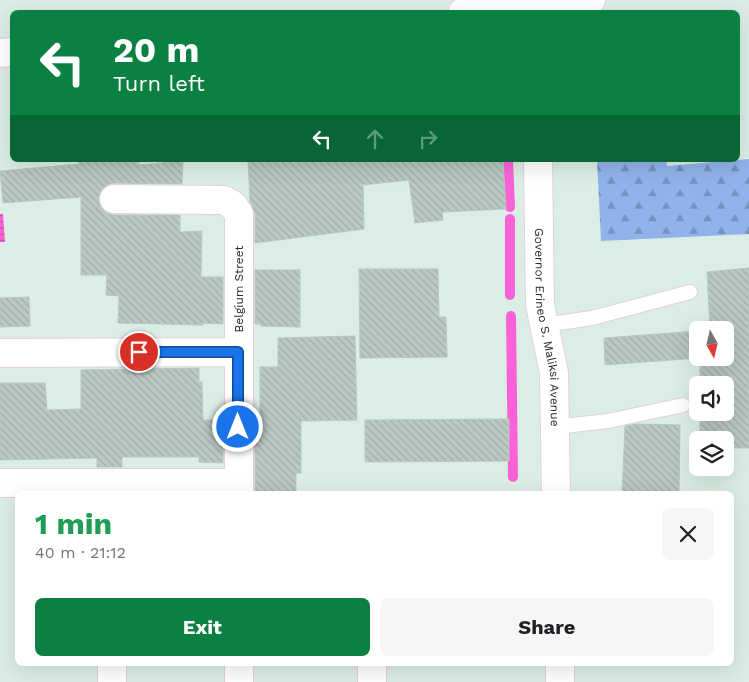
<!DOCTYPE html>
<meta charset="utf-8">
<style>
:root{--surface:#fff;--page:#f6f6f6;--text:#202124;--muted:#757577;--accent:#0b8043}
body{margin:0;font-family:"Work Sans",sans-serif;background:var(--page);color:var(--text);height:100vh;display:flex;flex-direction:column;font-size:19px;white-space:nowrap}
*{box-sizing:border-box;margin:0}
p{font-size:16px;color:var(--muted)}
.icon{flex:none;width:28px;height:28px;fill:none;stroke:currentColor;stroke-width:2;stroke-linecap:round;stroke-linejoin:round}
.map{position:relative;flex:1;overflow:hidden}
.drawer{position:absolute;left:15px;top:491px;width:719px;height:175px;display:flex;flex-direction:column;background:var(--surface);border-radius:8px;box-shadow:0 5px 20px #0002}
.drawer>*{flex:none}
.hud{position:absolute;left:10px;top:10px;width:730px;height:152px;border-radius:8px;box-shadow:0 5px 20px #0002;background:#0b8043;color:#fff;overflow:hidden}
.needle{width:32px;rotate:172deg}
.buttons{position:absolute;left:689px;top:321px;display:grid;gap:10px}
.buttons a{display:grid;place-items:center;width:45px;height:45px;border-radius:8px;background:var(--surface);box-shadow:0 5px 20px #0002;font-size:25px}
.pin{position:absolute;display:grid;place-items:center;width:42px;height:42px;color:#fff;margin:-21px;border:2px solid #fff;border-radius:50%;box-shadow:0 1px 5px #0007}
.me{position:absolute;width:55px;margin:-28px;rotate:0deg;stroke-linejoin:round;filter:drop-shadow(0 0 4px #0008)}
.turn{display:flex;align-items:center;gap:18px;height:105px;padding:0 20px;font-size:22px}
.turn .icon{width:65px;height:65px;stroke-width:2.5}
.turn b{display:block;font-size:35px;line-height:42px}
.lanes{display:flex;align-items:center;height:48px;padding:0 20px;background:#0003;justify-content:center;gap:25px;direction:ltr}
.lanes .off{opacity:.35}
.round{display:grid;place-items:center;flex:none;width:52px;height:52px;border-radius:8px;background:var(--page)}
.head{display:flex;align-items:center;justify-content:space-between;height:85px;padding:0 20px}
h1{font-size:30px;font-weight:700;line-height:38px;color:#1e9e55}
.button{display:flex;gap:10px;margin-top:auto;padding:10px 20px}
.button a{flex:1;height:58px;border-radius:8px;background:var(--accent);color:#fff;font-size:20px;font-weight:700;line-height:58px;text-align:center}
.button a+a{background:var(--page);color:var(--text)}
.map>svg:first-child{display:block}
.forest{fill:url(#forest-firs)}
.water{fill:url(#water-rules)}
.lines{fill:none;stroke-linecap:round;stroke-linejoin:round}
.stream{stroke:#fc62d8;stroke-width:10}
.building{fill:url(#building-back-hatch);stroke:#b4cac2}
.service-casing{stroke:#e5d0d5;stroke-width:16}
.minor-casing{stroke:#e5d0d5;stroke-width:30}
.tertiary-casing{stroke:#e5d0d5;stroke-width:30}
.secondary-casing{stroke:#e5d0d5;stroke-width:30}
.service{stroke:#fff;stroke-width:14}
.minor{stroke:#fff;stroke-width:28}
.tertiary{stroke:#fff;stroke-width:28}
.secondary{stroke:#fff;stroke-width:28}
.route-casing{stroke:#114b97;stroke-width:12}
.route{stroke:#1a73e8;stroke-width:9}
.labels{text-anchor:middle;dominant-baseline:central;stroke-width:5;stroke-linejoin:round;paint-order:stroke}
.street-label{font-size:12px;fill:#2b2b2b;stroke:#fff}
</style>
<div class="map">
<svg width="749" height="682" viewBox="0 0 749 682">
<defs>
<pattern id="forest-firs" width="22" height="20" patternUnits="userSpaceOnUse" patternTransform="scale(1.25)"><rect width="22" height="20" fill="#91b3eb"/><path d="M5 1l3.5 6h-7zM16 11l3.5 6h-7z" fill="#7792bf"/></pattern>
<pattern id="water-rules" width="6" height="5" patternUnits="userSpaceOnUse" patternTransform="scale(1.25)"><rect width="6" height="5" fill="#fc62d8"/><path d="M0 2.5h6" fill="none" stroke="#cc51af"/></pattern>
<pattern id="building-back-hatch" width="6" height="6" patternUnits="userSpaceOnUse" patternTransform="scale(1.25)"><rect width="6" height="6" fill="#bbc9c2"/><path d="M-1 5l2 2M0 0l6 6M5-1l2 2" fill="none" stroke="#a1ada7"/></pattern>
</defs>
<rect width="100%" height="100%" fill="#dbeee5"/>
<!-- forest -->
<path class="forest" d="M749 159V234L601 241 597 160H666L667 166Z"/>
<!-- water -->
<path class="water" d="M0 214H3L5 242H0Z"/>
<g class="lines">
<!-- stream -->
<path class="stream" d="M508 160 510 207
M510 219V295
M511 316 513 477"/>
</g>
<!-- building -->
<path class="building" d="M78 160H139V165L183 161 182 184 114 183 107 185 101 191 98 199 101 207 107 213 114 215H180V232L202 231 201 277H223V324L203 323V325L118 323 119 296 106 295 107 275H81V197L3 203 0 171 79 164Z
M248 160H503L506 209 442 212 443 220 415 223 409 180 363 185 364 229 255 243V214L250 202Z
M749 268V448H725V440H700V412H725V385H700V358H725V330H710L707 272Z
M359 269H438L439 317H446L447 357 360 358Z
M255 270H300V327L261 326V324H255Z
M29 297 30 326 0 327V298Z
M698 331V358L605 365 604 338Z
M355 336 357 420 301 421V473H296V494H255V420H260V367H278V338Z
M199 368V382H202L203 420H223V463L199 462V457H122V467H97V458L0 460V383H45L47 410 81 409V370Z
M509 419V461L365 462V420Z
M637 424 680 425 679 494H622L625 426Z"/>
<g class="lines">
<!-- service casing -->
<g class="service-casing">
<path id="service" d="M545 325 592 318 690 292
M555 427 608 421 683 405"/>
</g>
<!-- minor casing -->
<g class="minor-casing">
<path id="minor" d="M114 199 224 200 233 205 239 214V494
M0 353 238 352
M0 483H239
M239 664V682
M372 664V682
M112 682V664"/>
</g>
<!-- tertiary casing -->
<g class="tertiary-casing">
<path id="tertiary" d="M463 12 534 7 591 0
M0 53 12 52"/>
</g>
<!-- secondary casing -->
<g class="secondary-casing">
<g id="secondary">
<path d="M533 0 534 12"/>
<path id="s1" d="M538 160 540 305 554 373 556 494"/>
<path d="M560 664V682"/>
</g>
</g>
<!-- service -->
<use href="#service" class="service"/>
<!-- minor -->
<use href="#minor" class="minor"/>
<!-- tertiary -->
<use href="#tertiary" class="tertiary"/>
<!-- secondary -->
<use href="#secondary" class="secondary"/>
</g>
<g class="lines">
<!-- route casing -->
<g class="route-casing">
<path id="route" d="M139 352H238V427"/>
</g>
<!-- route -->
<use href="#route" class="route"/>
</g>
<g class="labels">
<!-- street labels -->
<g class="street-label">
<text transform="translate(239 289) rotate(-90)">Belgium Street</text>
<text stroke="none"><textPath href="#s1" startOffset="168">Governor Erineo S. Maliksi Avenue</textPath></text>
</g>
</g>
</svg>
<div class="buttons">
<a><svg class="needle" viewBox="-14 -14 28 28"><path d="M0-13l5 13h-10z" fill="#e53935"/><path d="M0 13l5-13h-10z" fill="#757577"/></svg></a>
<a><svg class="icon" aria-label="sound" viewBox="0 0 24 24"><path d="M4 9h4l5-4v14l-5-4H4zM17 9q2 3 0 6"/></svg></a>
<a><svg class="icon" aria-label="layers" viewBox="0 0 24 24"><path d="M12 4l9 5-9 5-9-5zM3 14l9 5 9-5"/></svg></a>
</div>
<div class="pin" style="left:139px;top:352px;background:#d93025"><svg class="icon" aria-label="arrive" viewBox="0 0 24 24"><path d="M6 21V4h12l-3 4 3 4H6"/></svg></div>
<svg class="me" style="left:238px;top:427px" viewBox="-20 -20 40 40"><circle r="17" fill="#1a73e8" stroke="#fff" stroke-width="3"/><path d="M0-11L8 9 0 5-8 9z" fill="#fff"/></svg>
<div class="hud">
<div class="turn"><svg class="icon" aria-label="left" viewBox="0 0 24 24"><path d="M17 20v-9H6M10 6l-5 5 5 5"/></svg><div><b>20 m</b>Turn left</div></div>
<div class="lanes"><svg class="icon" aria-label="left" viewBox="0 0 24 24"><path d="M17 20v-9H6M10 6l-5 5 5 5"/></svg><svg class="icon off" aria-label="ahead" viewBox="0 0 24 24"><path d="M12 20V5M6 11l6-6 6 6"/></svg><svg class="icon off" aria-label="right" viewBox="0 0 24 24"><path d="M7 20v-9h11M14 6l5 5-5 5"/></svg></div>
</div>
<section class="drawer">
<div class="head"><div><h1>1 min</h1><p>40 m · 21:12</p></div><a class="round"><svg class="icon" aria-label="close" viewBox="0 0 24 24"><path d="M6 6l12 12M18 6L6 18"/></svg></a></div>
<div class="button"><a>Exit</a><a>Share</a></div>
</section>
</div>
